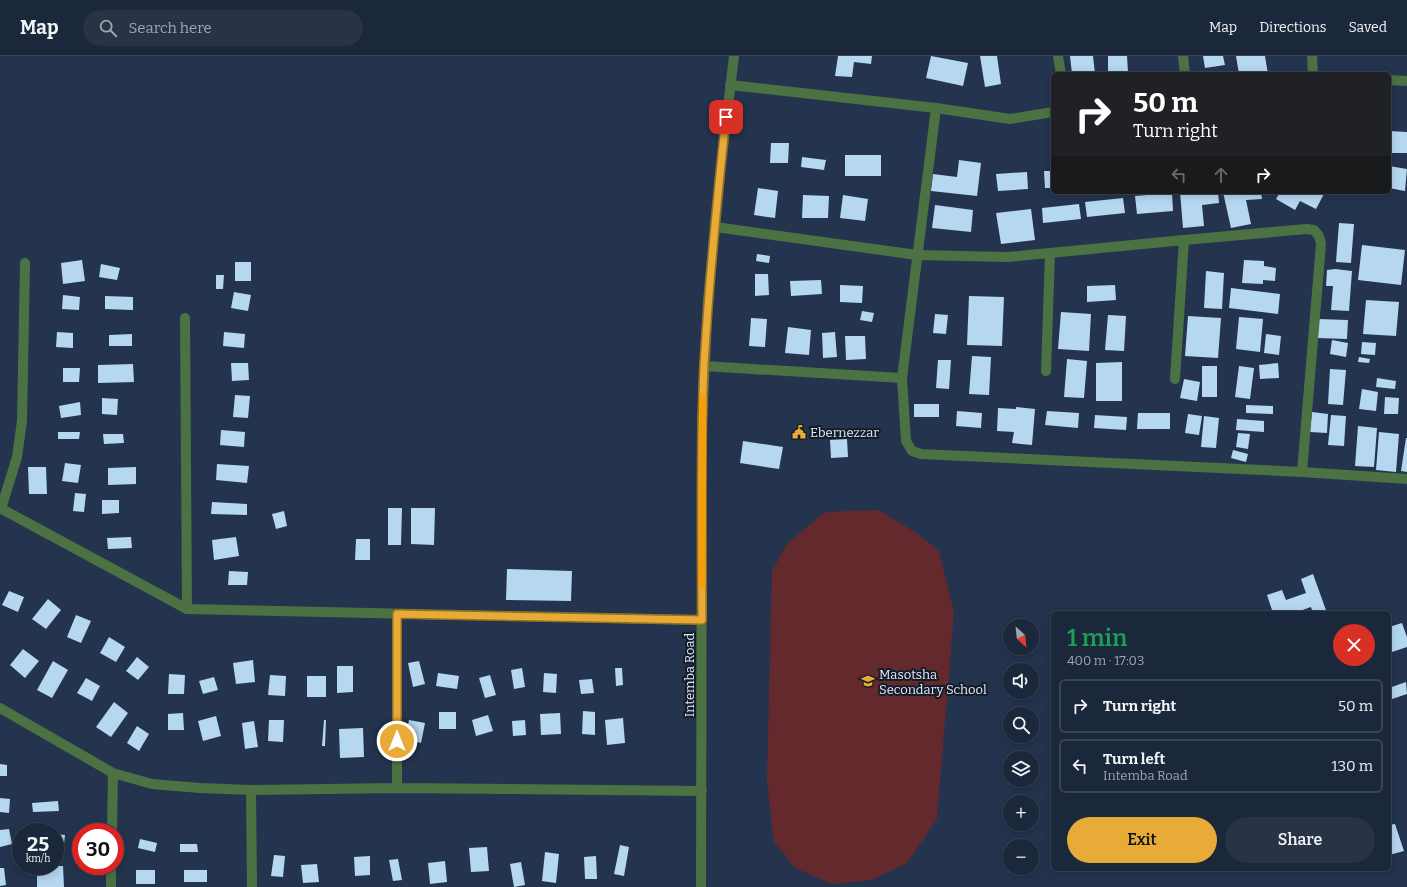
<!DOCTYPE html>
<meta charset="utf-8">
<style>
:root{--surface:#1b273a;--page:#283345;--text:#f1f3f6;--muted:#a0a5af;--line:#394454;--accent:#e8ab37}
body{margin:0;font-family:Bitter,serif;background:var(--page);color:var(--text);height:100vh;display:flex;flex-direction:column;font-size:15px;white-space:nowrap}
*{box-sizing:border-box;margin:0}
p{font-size:13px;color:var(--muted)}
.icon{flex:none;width:22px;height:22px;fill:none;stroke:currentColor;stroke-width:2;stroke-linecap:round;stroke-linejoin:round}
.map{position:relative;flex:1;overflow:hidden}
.panel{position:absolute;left:1051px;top:555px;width:340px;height:260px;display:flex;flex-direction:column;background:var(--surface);border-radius:6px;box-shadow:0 2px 10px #0003,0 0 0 1px var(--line)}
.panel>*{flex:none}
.top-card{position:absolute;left:1051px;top:16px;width:340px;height:122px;border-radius:6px;box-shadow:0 2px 10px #0003,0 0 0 1px var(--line);background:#202124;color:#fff;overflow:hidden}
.needle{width:26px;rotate:153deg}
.controls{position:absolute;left:1003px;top:563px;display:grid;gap:8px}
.controls a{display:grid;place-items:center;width:36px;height:36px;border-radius:50%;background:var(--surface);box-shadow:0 2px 10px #0003,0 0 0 1px var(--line);font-size:20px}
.speed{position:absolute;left:12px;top:767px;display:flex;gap:8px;font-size:20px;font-weight:700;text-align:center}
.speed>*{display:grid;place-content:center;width:52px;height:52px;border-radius:50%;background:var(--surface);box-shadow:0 2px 10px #0003,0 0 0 1px var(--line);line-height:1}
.speed small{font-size:10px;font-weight:400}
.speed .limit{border:6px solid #d22;background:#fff;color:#111}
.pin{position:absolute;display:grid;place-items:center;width:34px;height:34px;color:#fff;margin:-17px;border-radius:8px;box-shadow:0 2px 6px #0006}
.me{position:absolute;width:44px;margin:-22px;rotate:0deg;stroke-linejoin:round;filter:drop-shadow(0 0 3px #0008)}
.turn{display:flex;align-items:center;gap:14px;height:84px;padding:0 16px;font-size:18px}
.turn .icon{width:52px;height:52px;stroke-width:2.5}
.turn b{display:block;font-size:28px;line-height:34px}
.lanes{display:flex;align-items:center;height:38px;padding:0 16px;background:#0003;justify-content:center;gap:20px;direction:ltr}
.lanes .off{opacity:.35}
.round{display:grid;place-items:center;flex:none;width:42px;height:42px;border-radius:21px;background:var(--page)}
.headline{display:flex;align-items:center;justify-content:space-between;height:68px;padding:0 16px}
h1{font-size:24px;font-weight:600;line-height:30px;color:#1e9e55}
.button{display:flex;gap:8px;margin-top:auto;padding:8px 16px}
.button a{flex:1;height:46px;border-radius:24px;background:var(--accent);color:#111;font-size:16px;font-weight:600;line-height:46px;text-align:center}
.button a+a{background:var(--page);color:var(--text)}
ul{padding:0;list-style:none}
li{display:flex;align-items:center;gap:12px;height:54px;margin:0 8px 6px;padding:0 8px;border:2px solid var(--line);border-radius:6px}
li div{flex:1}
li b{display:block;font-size:15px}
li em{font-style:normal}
header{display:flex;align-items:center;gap:24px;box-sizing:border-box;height:56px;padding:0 20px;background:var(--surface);border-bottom:1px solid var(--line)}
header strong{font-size:19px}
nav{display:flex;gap:22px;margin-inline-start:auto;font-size:14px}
.search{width:280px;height:36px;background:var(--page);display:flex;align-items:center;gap:10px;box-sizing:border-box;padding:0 14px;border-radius:22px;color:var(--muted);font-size:15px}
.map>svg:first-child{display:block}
.green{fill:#64292c}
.building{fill:#b5d7f0}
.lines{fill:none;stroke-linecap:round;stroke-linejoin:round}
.minor{stroke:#4c7143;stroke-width:10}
.route-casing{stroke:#976f24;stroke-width:10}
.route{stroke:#e8ab37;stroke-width:7}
.slow{stroke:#f59e0b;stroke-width:7}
.labels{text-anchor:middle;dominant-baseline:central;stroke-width:4;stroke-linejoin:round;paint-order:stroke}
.poi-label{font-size:13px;fill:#e2ecfd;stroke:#141c27;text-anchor:start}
.street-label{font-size:13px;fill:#e2ecfd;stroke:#141c27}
</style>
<header>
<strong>Map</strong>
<div class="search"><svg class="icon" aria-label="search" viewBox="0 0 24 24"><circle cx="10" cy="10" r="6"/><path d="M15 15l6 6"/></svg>Search here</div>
<nav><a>Map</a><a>Directions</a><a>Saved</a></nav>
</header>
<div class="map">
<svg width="1407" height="831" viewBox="0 0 1407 831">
<rect width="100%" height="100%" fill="#24344e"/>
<!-- green -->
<path class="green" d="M879 454 918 478 939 495 954 556 937 763 907 807 872 824 832 828 795 812 774 786 767 725 772 515 787 488 825 456Z"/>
<!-- building -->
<path class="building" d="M838 0H872L871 8 854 6 852 21 835 20Z
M931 0 968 7 963 30 926 22Z
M980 0H997L1001 28 985 31Z
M1070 0H1093L1095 18H1072Z
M1108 0H1127L1128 16 1108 17Z
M1203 0H1223L1225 9 1205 12Z
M1236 0H1265L1268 18H1239Z
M1389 75 1407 76V97H1389Z
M771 87H789L788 107H770Z
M845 99H881V120H845Z
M802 101 826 104 824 114 801 111Z
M959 104 981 107 977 140 931 135 933 118 957 121Z
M1389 110 1407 113 1405 135 1389 132Z
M1044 115H1053V132H1045Z
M1027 116 1028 133 998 135 996 118Z
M758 132 778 135 775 162 754 159Z
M1180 136H1218L1219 147 1202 149 1204 170 1183 172Z
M1223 136H1261L1262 143 1246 144 1251 168 1231 172Z
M1280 136H1325L1316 153 1300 145 1295 154 1276 143Z
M1172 137 1173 155 1137 158 1135 140Z
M803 139 829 140 828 162H802Z
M843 139 868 143 865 165 840 162Z
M1123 142 1125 157 1087 161 1085 146Z
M1079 148 1081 163 1043 167 1042 152Z
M935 149 973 154 971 176 932 172Z
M1031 153 1035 184 1001 188 996 157Z
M1339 167 1354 168 1351 207 1336 206Z
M1362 189 1405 194 1401 229 1358 224Z
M757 198 770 200 769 207 756 205Z
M82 204 85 225 63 228 61 207Z
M1244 204 1264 205V210L1276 212 1275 225 1263 224V228L1242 227Z
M235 206H251V225H235Z
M101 208 120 212 117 224 99 221Z
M1335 213 1352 215 1349 255 1331 254 1333 230H1326L1327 214Z
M1206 215 1224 217 1222 253 1204 252Z
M755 218H768L769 239 755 240Z
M216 219H224L223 233H216Z
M821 224 822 238 791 240 790 225Z
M840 229 863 230 862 247 840 246Z
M1115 229 1116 244 1087 246V230Z
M1231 232 1280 238 1278 258 1229 252Z
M234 236 251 239 248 255 231 252Z
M63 239 80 241 79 254 62 253Z
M105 240 133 241V254L105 253Z
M969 240 1004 241 1002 290 967 289Z
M1366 244 1399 246 1396 280 1363 278Z
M862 255 874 257 872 266 860 264Z
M1061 256 1091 258 1089 295 1058 293Z
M935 258 948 259 946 278 933 277Z
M1108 259 1126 260 1124 295 1105 294Z
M1188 260 1221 262 1218 302 1185 300Z
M1239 261 1263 263 1260 296 1236 293Z
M751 262 767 263 765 291 749 290Z
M1318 263 1348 264 1347 283 1318 282Z
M788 271 811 274 809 299 785 297Z
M57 276 73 277V292L56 291Z
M224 276 245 278 244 292 223 290Z
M835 276 837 301 823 302 822 277Z
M132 278V290H109V279Z
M1266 278 1281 280 1279 299 1264 297Z
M845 280H865L866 303 846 304Z
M1332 284 1348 287 1346 301 1330 298Z
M1362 286 1376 287 1375 299 1361 298Z
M972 300 991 301 989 339 969 338Z
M1359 301 1370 303 1369 307 1358 306Z
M1067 303 1087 305 1084 342 1064 341Z
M938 304H951L949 333 936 332Z
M1122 306V345H1096V307Z
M231 307H248L249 324 232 325Z
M1278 307 1279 322 1260 323 1259 309Z
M133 308 134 326 98 327V309Z
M1202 310H1217V341H1202Z
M1239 310 1254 312 1250 343 1235 341Z
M63 312H80L79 326H63Z
M1330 313 1346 314 1343 349 1328 348Z
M1377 322 1396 325 1395 333 1376 331Z
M1184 323 1200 326 1197 345 1180 342Z
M1362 333 1378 336 1376 355 1359 353Z
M235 339 250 340 248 362 233 361Z
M1385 341 1399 342 1398 358H1384Z
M102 342 118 343 117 359 102 358Z
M80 346 81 359 61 362 59 350Z
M914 348H939V361H914Z
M1246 349 1273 350V358L1246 357Z
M1016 351 1035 353 1032 389 1012 387 1014 376 997 375 998 352 1016 353Z
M957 355 982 357 981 372 956 370Z
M1047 355 1079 357 1078 372 1045 369Z
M1312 356 1328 358 1327 377 1310 376Z
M1138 357H1170V373H1137Z
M1188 358 1202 360 1199 379 1185 377Z
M1095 359 1127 361 1126 374 1094 372Z
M1331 359 1346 360 1344 390 1328 389Z
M1204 360 1219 362 1216 392 1201 391Z
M1237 363 1264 365V376L1236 374Z
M1358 370 1377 372 1374 411 1355 410Z
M221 374 245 376 244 391 220 389Z
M58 376H80L79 383H58Z
M1379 376 1399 378 1396 416 1376 414Z
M1238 377 1250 378 1248 393 1236 391Z
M103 378H123L124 387 104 388Z
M1406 382H1407V416L1401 415Z
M847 383 848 401 831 402 830 384Z
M743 385 783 391 779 413 740 407Z
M1233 394 1248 398 1246 406 1231 402Z
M65 407 81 409 78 427 62 425Z
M217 408 249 410 247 427 216 424Z
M28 411H46L47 438H29Z
M136 411V428L108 429V412Z
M75 437 86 438 84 456 73 455Z
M102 444H119V457L102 458Z
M212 446 247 448V459L211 458Z
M388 452H402L401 489H388Z
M411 452H435L434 489 411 488Z
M284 455 287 470 276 473 272 458Z
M131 481 132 492 108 493 107 482Z
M236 481 239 500 214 504 212 484Z
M356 483H370V504H355Z
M507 513 572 515 571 545 506 544Z
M229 515 248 516 247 529H228Z
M1313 518 1327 557H1313L1311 551 1294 557H1273L1267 539 1282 534 1286 544 1306 537 1301 523Z
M9 535 24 541 18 556 2 549Z
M48 543 61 554 46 573 32 563Z
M76 559 91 565 81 587 67 581Z
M1402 567 1407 581V591L1389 597V571Z
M109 581 125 591 116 606 100 597Z
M23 593 39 605 25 622 10 609Z
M137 601 149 611 138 624 126 615Z
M253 604 255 626 236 628 233 607Z
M53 605 68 614 52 642 37 634Z
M419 605 425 628 413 631 408 607Z
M337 610H353V636L337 637Z
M522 612 525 631 514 633 511 614Z
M615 612H622L623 629 616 630Z
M438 617 459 620 457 633 436 630Z
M544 617 557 618 556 637 543 636Z
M169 618 185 619 184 638H168Z
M270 619 286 620 285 640 268 639Z
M490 619 496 639 485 642 479 622Z
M307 620H326V641H307Z
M214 621 218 634 203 638 199 625Z
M86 622 100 630 92 645 77 637Z
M592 623 594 637 581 638 579 624Z
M1406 626 1407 638 1389 644V632Z
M114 646 128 657 111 681 96 671Z
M583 655 595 656V679L582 678Z
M439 656H456V673H439Z
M183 657 184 674H168V658Z
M560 657 561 678 541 679 540 658Z
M488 659 493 675 476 680 472 664Z
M216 660 221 680 203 685 198 665Z
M623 662 625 687 607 689 605 664Z
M269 664H284L283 686 268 685Z
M324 664H326L325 690H322Z
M409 664 425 667 421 687 405 683Z
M525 664 526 679 513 680 512 665Z
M254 665 258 691 245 693 242 667Z
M137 670 149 678 139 695 127 687Z
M363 672 364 701 340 702 339 673Z
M0 708 7 709V720H0Z
M0 742 10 743 9 757 0 756Z
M58 745 59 755 33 756 32 747Z
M1395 768 1404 795 1389 799V769Z
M9 773 12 788 0 791V774Z
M55 778 65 779 64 788 55 787Z
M140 783 157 787 155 796 138 792Z
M180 788H197L198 796H180Z
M620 789 629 791 624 820 614 818Z
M487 791 489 815 471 816 469 792Z
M545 796 559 798 556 827 542 825Z
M274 799 285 800 283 821 271 820Z
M370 800V819L355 820 354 801Z
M596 800 597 823H585L584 801Z
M398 803 402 824 393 825 389 804Z
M445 805 447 826 430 828 428 807Z
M521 806 525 829 514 831 510 808Z
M317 808 319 826 303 827 301 809Z
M37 810H63L64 831H37Z
M0 812H4L6 829 0 830Z
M136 814H155V828H136Z
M184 814H207V826H184Z"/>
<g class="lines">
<!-- minor -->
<path class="minor" d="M1058 0 1061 18
M1183 0 1185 18
M1312 0 1313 18
M1389 24 1407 25
M730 29 936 52 1010 63 1053 56
M936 52 902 322 906 385 912 395 921 398 1302 416 1407 423
M715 171 917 199 1008 201 1184 184 1307 173 1314 174 1319 180 1321 188 1302 416
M185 262 187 553
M704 310 902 322
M1046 315 1050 197
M1175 323 1184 184
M0 452 187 553 702 564
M1 453 17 401 22 365 25 207
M0 652 113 717 152 728 200 732 251 734 397 732 702 735
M397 732V558
M251 734 252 831
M112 776 113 717
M111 831V810
M701 831 702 366 708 245 721 109 734 0"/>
</g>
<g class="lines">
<!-- route casing -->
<g class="route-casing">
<path id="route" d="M397 685V558L702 564C702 479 700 394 704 309 709 226 717 144 726 61"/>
</g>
<!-- route -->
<use href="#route" class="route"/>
<!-- slow -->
<path class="slow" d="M702 529 703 342"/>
</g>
<!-- icons -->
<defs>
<g id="civic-bare" transform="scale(1.08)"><path d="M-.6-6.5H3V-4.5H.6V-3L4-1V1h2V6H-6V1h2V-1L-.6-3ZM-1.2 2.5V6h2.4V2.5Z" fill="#e8ab37" stroke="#141c27" stroke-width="2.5" paint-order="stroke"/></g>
<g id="school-bare" transform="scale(1.08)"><path d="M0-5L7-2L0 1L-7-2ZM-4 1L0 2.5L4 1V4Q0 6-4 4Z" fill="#e8ab37" stroke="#141c27" stroke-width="2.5" paint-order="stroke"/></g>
</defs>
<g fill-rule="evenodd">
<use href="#civic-bare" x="799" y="376"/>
<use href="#school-bare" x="868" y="625"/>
</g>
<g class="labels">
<!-- poi labels -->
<g class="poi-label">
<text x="810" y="376">Ebernezzar</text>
<text x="879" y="618">Masotsha<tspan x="879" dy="15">Secondary School</tspan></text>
</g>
<!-- street labels -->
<g class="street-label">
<text transform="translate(689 619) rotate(-90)">Intemba Road</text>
</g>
</g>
</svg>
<div class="controls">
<a><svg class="needle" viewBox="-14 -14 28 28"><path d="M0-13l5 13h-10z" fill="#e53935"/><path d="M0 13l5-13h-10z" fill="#a0a5af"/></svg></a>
<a><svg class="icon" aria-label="sound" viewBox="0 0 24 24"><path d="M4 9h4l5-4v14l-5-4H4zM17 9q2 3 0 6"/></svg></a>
<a><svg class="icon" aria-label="search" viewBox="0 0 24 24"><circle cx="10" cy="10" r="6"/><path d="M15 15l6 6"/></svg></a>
<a><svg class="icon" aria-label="layers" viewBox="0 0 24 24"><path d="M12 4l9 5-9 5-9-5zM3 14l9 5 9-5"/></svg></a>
<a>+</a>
<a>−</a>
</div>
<div class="speed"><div>25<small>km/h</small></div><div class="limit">30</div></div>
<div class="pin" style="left:726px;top:61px;background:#d93025"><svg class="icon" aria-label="arrive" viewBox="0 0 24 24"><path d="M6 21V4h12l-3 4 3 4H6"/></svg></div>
<svg class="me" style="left:397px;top:685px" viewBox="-20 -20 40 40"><circle r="17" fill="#e8ab37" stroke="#fff" stroke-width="3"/><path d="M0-11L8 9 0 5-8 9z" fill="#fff"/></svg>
<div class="top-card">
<div class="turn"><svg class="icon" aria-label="right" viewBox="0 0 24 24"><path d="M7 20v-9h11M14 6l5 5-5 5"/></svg><div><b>50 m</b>Turn right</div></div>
<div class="lanes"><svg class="icon off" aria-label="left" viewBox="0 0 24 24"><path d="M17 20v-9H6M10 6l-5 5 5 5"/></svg><svg class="icon off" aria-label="ahead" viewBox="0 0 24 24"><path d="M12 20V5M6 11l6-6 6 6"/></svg><svg class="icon" aria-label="right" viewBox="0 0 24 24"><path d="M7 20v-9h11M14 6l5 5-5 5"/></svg></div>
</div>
<section class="panel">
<div class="headline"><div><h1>1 min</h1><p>400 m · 17:03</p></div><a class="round" style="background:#d93025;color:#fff"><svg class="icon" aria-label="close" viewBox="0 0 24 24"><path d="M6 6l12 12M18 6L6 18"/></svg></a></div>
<ul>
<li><svg class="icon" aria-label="right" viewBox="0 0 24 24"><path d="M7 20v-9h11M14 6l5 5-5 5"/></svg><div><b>Turn right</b></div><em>50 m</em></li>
<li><svg class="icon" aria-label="left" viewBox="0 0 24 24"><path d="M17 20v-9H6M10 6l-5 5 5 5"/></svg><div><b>Turn left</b><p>Intemba Road</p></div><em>130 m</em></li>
</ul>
<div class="button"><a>Exit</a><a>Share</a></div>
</section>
</div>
